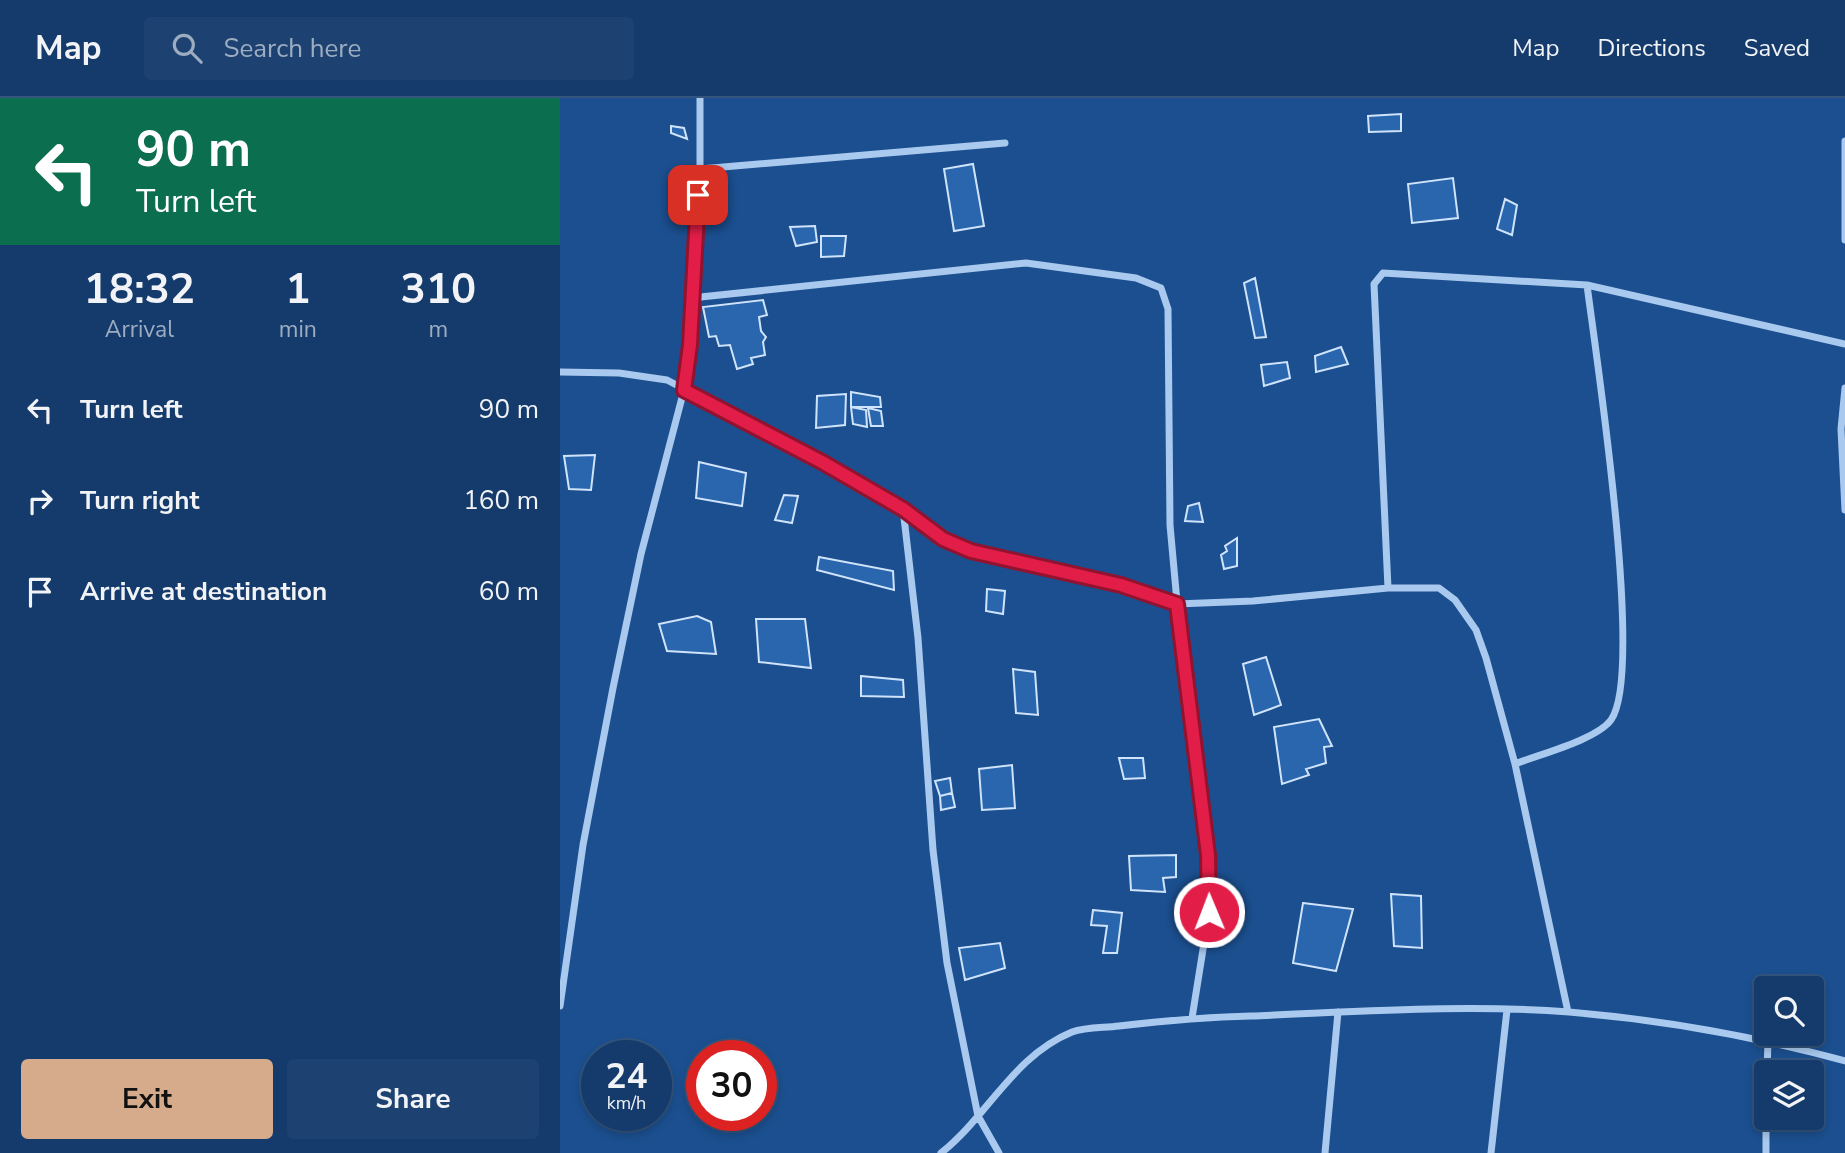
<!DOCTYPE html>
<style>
:root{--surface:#143b6b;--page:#1d4271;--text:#f1f3f6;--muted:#9dadc1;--line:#33557e;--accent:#d6ab8b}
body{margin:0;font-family:"Nunito Sans",sans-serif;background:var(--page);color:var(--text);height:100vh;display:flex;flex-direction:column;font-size:26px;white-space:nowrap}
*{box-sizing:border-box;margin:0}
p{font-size:23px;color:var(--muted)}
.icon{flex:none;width:38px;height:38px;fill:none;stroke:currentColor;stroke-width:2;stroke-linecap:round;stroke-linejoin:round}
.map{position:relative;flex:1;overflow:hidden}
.details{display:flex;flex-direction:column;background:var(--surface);width:560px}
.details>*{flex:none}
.hud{background:#0b6e4f;color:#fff;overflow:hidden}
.buttons{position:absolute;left:1194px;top:878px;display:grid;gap:14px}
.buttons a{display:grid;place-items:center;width:70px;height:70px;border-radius:7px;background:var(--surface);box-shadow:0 4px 10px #0003,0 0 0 2px var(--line);font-size:35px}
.speed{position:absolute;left:21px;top:942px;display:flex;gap:14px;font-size:35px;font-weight:700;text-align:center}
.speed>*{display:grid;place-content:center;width:91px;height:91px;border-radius:50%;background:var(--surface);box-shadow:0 4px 10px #0003,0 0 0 2px var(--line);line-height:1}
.speed small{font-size:18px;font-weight:400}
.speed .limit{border:10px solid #d22;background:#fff;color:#111}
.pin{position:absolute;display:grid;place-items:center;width:60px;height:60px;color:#fff;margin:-30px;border-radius:14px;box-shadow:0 4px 10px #0006}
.me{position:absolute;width:77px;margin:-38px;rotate:359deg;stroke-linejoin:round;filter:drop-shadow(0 0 5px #0008)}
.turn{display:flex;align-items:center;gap:24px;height:147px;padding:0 21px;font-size:32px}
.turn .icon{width:91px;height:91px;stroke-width:2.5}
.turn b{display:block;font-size:49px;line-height:60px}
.eta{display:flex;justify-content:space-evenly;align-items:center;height:119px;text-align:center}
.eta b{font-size:42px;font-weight:700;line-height:49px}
.button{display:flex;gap:14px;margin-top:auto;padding:14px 21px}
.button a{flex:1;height:80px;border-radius:7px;background:var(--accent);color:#111;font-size:28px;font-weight:700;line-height:80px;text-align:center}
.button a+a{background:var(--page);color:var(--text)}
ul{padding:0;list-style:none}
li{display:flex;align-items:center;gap:21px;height:91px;padding:0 21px}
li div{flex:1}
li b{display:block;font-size:26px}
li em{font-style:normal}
header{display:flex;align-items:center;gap:42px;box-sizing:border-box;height:98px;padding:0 35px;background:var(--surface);border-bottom:2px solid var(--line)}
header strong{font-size:33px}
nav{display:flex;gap:38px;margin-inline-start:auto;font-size:24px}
.search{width:490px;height:63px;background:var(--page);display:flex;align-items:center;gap:18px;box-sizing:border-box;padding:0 24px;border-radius:7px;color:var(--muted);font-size:26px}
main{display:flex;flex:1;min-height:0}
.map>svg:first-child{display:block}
.building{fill:#2a66ad;stroke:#cfe3fa;stroke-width:2}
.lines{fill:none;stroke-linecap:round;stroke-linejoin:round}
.street{stroke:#a9c9ee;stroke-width:7}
.route-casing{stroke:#92132f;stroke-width:18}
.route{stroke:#e11d48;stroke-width:12}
</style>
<header>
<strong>Map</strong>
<div class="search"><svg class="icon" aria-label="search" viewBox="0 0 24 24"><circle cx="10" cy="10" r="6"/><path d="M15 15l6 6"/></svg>Search here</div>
<nav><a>Map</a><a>Directions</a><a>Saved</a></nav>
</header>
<main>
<section class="details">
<div class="hud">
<div class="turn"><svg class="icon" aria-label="left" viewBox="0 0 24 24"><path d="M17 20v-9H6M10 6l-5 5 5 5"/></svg><div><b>90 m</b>Turn left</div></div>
</div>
<div class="eta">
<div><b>18:32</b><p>Arrival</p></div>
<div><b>1</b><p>min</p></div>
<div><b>310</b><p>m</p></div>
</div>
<ul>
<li><svg class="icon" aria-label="left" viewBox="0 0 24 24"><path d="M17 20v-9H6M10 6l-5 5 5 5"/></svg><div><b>Turn left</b></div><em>90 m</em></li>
<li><svg class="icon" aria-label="right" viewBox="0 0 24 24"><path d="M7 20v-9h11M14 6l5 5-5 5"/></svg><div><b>Turn right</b></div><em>160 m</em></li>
<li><svg class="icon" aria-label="arrive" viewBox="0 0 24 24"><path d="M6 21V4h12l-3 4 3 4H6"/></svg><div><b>Arrive at destination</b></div><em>60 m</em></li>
</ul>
<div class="button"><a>Exit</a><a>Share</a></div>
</section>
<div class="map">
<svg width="1285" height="1055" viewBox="0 0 1285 1055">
<rect width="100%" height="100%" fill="#1b4f8f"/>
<!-- building -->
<path class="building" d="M841 16V33L809 34 808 18Z
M111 28 124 30 127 41 111 35Z
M413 66 424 128 394 133 384 71Z
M893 80 898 120 852 125 848 86Z
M945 101 957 107 952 137 937 131Z
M255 128 257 144 236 148 230 129Z
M261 138H286L284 158 261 159Z
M695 180 706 239 695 240 684 185Z
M203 202 207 217 199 219 201 233 206 239 203 244 205 257 191 260 193 266 177 271 170 247 159 248 156 238 149 239 143 209Z
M781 249 788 266 756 274 755 258Z
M727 264 730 280 704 288 701 267Z
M291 294 320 299 321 309H291Z
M286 296 285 327 256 330 257 298Z
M291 309 306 312 307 329 293 326Z
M308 310 321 313 323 328H311Z
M35 357 31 392 9 391 4 358Z
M139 364 186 375 182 408 136 400Z
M224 397 238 398 232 425 215 422Z
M639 405 643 424 625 423 628 408Z
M677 440V468L664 471 661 457 667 453 665 448Z
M259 459 333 473 334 492 257 472Z
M427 491 445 493 443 516 426 513Z
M137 518 151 524 156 556 107 553 99 526Z
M196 521H245L251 570 199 564Z
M706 559 721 607 694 617 683 566Z
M453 571 475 574 478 617 456 615Z
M301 578 343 582 344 599 301 598Z
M759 621 772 648 764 649 766 665 746 671 749 677 722 686 714 629Z
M559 660H583L585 680 564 681Z
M452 667 455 710 422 712 419 671Z
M390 680 392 695 380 698 375 683Z
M392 695 395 709 381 712 380 698Z
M616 757V779L603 780 605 794 571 792 569 758Z
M831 796 861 798 862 850 834 848Z
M743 805 793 811 776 873 733 865Z
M533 812 562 815 557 855H543L547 828 531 827Z
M440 845 445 870 405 882 399 850Z"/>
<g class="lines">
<!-- street -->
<path class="street" d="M1285 43V142
M140 71 445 45
M131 200 466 165 576 180 601 190 608 211 610 427 623 570 648 757 649 814 632 920
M0 274 59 275 107 282 262 364 343 411 383 441 411 453 561 487 617 506 693 503 828 490H879L895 502 916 532 926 560 955 666 1008 914
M1285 290 1281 331 1285 412
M343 411 358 540 373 752 387 865 418 1018 439 1055
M828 490 814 186 823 175 1027 187 1285 246
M955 666C980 656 1036 642 1051 622 1085 575 1036 257 1027 187
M0 908 23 747 53 590 81 456 124 292 130 247 140 71V0
M1207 975 1208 942
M1206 1020V1055
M381 1055C428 1018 453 958 512 934 526 929 544 930 559 928 603 923 647 919 691 918 796 914 904 906 1009 914 1103 922 1194 938 1285 963
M765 1055 778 914
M931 1055 947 912"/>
</g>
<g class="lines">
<!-- route casing -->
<g class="route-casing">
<path id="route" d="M138 97 130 247 124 292 262 364 343 411 383 441 411 453 561 487 617 506 648 757 649 814"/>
</g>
<!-- route -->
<use href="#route" class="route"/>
</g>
</svg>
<div class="buttons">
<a><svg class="icon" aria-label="search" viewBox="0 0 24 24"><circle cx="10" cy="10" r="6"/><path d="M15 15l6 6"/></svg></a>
<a><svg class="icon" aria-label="layers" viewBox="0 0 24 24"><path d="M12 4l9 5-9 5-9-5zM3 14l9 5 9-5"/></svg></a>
</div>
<div class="speed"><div>24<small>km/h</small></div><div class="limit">30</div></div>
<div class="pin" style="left:138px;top:97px;background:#d93025"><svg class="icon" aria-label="arrive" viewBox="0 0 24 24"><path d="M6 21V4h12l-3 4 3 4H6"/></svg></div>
<svg class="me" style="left:649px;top:814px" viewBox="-20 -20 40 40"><circle r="17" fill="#e11d48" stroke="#fff" stroke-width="3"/><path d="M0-11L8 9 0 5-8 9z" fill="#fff"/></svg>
</div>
</main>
